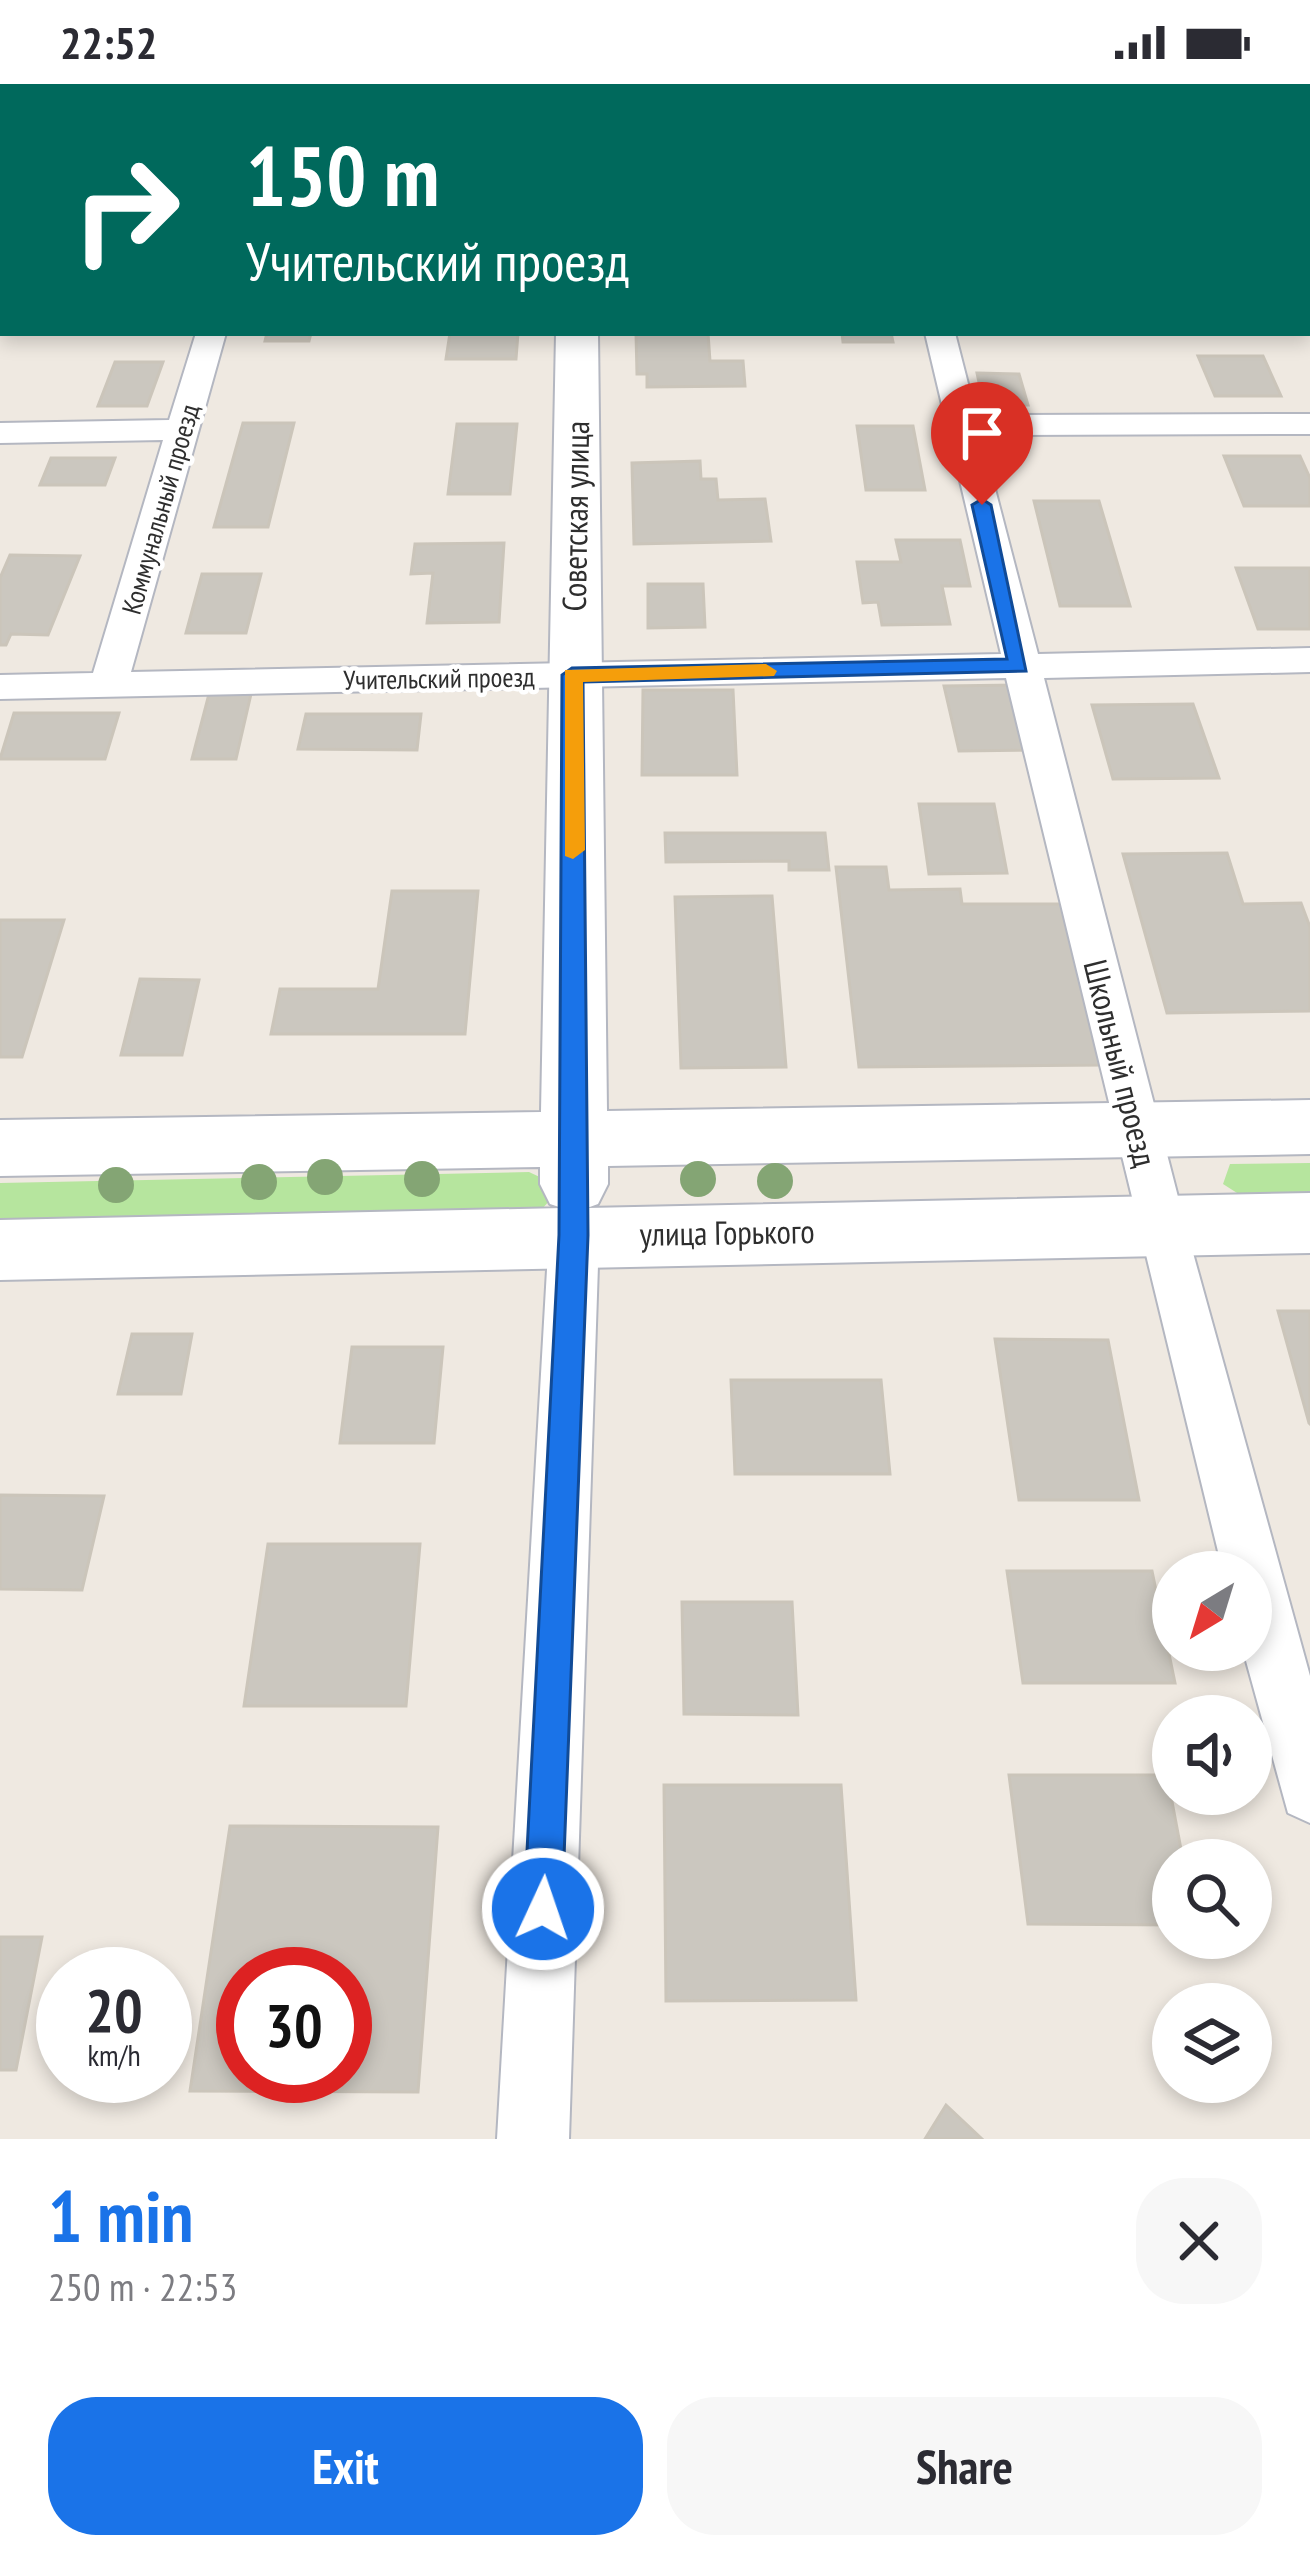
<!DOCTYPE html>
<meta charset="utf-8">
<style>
:root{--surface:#fff;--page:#f7f7f7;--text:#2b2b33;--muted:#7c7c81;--accent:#1a73e8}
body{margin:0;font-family:"PT Sans Narrow",sans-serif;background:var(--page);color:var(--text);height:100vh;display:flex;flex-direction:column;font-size:45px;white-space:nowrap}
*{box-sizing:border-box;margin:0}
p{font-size:39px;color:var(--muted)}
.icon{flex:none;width:66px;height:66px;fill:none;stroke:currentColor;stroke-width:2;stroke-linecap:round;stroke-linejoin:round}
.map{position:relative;height:2055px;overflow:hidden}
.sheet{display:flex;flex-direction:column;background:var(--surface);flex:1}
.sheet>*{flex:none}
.top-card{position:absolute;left:0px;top:0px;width:1311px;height:252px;box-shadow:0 6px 18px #0003;background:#00695c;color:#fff;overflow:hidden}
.needle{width:78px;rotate:218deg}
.controls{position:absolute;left:1152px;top:1467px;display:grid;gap:24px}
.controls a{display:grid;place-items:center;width:120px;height:120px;border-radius:50%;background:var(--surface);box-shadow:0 6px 18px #0003;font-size:60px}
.speed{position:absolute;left:36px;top:1863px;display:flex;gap:24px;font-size:60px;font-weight:700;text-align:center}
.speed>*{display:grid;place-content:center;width:156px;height:156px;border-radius:50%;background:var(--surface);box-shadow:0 6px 18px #0003;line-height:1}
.speed small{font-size:30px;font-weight:400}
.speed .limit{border:18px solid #d22;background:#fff;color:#111}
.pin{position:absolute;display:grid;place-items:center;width:102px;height:102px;color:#fff;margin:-123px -51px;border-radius:50% 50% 50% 0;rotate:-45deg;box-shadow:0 0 12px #0007}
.pin .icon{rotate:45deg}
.me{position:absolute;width:132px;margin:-66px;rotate:3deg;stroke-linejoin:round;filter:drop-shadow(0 0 9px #0008)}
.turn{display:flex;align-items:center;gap:42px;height:252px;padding:0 48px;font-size:54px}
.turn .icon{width:156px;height:156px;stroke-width:2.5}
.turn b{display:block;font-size:84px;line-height:102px}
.round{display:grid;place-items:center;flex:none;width:126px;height:126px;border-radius:48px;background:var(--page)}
.head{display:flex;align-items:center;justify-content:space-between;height:204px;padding:0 48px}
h1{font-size:72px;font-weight:700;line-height:90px;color:var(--accent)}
.button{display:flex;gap:24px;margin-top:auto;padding:24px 48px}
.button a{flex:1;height:138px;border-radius:48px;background:var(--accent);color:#fff;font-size:48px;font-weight:700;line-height:138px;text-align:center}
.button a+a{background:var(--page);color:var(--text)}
.status{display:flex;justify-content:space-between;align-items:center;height:84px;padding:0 60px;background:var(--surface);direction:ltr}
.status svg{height:33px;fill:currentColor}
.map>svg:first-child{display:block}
.green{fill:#b6e59e}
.building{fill:#cbc7bf;stroke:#cbc5ba;stroke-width:3;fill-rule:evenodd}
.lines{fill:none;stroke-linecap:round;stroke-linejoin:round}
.street-casing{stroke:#b4b7c1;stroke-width:4}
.secondary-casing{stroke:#b4b7c1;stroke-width:4}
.street{fill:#fff;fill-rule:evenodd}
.secondary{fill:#fff;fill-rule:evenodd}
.tree{fill:#84a574}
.route{fill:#1a73e8;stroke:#114b97;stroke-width:3}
.slow{fill:#f59e0b}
.labels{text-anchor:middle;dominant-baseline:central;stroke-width:9;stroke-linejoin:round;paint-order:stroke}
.far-street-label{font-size:27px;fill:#2e2e2e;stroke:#fff}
.street-label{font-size:33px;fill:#2e2e2e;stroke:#fff}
</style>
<div class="status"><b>22:52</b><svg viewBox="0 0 49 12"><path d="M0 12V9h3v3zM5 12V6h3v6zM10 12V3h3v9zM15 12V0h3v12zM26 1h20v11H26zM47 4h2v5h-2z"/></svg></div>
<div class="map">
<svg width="1310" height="2055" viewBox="0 0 1310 2055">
<rect width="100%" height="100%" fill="#efe9e1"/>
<!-- green -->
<path class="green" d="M1310 1079V1115L1248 1116 1223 1100 1230 1080Z
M529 1088 544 1095 550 1116 542 1125 0 1142V1099Z"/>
<!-- building -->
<path class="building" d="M267 249H311L309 257H265Z
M450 249H518L516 275H446Z
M636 249H708L710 277H743L745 302 647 303V290H637Z
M842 249H891L893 258H843Z
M1198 272H1263L1281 312H1215Z
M115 278H163L147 322H98Z
M977 289 1019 290 1028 321H984Z
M243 339H294L268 443H214Z
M457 340H517L510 410H448Z
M857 342H913L925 406H866Z
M1224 372H1300L1310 394V422H1244Z
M51 374H115L105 401H40Z
M700 377 701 395H716L718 416 765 415 771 457 634 460 632 379Z
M1034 417H1099L1130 522H1060Z
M896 456H960L970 502H942L950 540 882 541 878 518 863 519 857 478H901Z
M504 459 499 538 427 539 433 489 411 490 415 460Z
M10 471 80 472 48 551 11 550 6 561H0V494Z
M1236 484H1310V545H1258Z
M202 490H261L246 549H186Z
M648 500H703L705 543 648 544Z
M1022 601 1039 666 959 667 944 602Z
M643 606H733L737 691H642Z
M209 610H251L236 675H192Z
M1193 620 1219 694 1113 695 1092 621Z
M14 629H119L105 675H0Z
M306 630H421L417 666 298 665Z
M919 720H994L1007 789 929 790Z
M665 749H825L829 786H789V777L666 778Z
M1227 769 1243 820 1301 819 1310 843V927L1167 929 1123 770Z
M836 783H886L889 806 960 805 962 820H1066L1103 981 859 983Z
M392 807H478L465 950H271L280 905H378Z
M772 812 786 983 681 984 675 813Z
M0 836H64L22 973H0Z
M140 895 199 896 182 971H121Z
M1278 1227H1310V1340L1309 1339Z
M132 1250H192L181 1310H118Z
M995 1255 1108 1256 1139 1416H1019Z
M352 1263H443L434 1359H340Z
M731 1296H881L890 1390H735Z
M0 1411 104 1412 82 1506 0 1505Z
M268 1460H420L406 1622H244Z
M1007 1487H1152L1175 1599H1023Z
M682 1518H792L798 1631 684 1630Z
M1009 1691H1167L1183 1776H1173V1841L1028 1840Z
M664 1701H841L856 1916 666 1917Z
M230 1742 438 1743 418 2008 190 2007ZM243 1890H345V1992H243Z
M0 1853H42L16 1986H0Z
M946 2021 982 2055H925Z"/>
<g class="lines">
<!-- street casing -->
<g class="street-casing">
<path id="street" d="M1308 11H1310V27H1308Z
M0 21H3V37H0Z
M1308 156H1310V174H1308Z
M0 157H3V175H0Z
M196 249H226L131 588 1001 570 925 249H955L976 331 1310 330V350L981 351 1038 570 1310 564V588L1044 594 1185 1140 1310 1592V1739L1288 1729 1243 1566H1251V1488H1223L1006 594 0 615V591L93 589 163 356 0 359V339L169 336Z
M574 1129 592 1136 599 1151 569 2055H497L549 1151 556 1136Z"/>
</g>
<!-- secondary casing -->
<g class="secondary-casing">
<path id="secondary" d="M563 0H597V3H563Z
M556 249H598L607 1027 1310 1016V1070L608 1082V1100L598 1120 587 1124 1310 1109V1169L0 1196V1136L562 1124 550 1120 540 1100V1083L0 1092V1036L541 1028Z"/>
</g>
<!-- street -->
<use href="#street" class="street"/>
<!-- secondary -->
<use href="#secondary" class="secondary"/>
</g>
<!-- trees -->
<g class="tree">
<circle cx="325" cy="1093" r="18"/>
<circle cx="422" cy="1095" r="18"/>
<circle cx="698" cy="1095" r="18"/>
<circle cx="775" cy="1097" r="18"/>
<circle cx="259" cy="1098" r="18"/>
<circle cx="116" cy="1101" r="18"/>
</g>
<!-- route -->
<path class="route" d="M982 415 991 421 1026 587 583 598 588 1151 562 1825 557 1838 543 1843 530 1838 524 1825 559 1151 562 591 572 584 1007 575 972 421Z"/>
<!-- slow -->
<path class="slow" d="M766 580 777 587 774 592 583 598 585 766 573 775 565 772V586Z"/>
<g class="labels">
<!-- far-street labels -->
<g class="far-street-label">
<text transform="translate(160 425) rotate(-74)">Коммунальный проезд</text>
<text transform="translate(439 594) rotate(-1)">Учительский проезд</text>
</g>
<!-- street labels -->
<g class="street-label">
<text transform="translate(575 432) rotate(-89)">Советская улица</text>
<text transform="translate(1121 979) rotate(76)">Школьный проезд</text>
<text transform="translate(727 1148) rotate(-1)">улица Горького</text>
</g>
</g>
</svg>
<div class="controls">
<a><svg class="needle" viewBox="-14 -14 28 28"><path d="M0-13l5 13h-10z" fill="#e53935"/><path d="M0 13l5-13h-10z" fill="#7c7c81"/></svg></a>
<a><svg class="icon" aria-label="sound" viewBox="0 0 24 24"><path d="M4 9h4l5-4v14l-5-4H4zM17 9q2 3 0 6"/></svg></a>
<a><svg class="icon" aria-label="search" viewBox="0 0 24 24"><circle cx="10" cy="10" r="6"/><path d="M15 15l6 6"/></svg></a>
<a><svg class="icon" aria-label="layers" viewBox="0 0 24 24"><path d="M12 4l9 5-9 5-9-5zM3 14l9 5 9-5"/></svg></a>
</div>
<div class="speed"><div>20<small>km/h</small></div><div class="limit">30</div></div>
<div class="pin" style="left:982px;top:421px;background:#d93025"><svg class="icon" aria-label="arrive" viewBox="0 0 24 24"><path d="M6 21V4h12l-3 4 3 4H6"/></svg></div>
<svg class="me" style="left:543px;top:1825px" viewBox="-20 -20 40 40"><circle r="17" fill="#1a73e8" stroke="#fff" stroke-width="3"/><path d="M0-11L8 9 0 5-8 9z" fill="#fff"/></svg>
<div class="top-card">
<div class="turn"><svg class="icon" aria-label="right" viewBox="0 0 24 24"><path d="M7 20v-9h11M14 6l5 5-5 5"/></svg><div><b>150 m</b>Учительский проезд</div></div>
</div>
</div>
<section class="sheet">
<div class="head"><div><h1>1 min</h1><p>250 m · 22:53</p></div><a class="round"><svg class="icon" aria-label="close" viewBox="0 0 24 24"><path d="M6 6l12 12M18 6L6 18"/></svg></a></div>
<div class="button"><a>Exit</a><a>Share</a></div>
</section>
